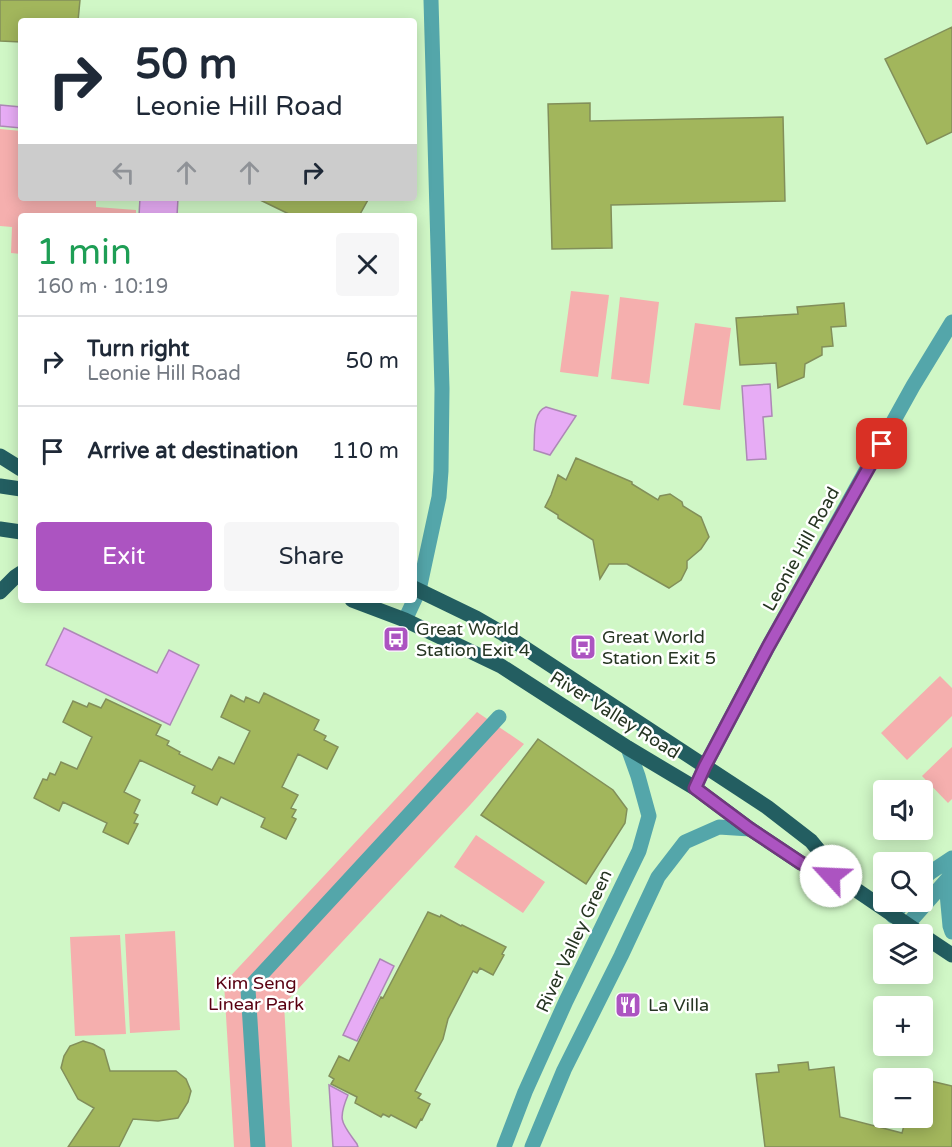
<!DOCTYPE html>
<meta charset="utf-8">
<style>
:root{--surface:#fff;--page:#f6f6f7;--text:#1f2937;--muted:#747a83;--line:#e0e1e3;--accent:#ac54c1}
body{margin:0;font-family:"Varela Round",sans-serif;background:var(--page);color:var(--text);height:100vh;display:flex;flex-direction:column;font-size:22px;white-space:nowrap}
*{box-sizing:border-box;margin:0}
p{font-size:20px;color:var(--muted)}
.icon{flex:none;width:33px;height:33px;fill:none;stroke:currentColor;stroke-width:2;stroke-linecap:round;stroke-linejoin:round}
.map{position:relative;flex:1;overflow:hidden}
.side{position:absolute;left:18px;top:213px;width:399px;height:390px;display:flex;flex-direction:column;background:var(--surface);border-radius:6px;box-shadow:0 3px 15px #0003}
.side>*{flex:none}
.guide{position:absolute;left:18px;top:18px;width:399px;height:183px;border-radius:6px;box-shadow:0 3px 15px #0003;background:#fff;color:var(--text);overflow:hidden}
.fabs{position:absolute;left:873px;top:780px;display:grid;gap:12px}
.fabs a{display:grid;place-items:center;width:60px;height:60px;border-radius:6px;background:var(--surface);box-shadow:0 3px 15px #0003;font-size:30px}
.pin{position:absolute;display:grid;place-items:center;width:51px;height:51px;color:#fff;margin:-26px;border-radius:12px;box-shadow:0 3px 9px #0006}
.me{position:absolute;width:66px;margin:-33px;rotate:295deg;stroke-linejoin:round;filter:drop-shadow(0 0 4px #0008)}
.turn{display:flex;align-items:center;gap:21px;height:126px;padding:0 18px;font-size:27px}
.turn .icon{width:78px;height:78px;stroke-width:2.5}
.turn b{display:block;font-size:42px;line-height:51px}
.lanes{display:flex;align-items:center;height:57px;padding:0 18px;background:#0003;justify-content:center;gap:30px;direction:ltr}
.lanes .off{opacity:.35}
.round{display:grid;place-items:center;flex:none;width:63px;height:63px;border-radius:6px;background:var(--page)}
.summary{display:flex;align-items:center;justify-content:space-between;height:102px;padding:0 18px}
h1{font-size:36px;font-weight:600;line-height:45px;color:#1e9e55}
.button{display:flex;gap:12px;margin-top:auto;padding:12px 18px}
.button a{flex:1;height:69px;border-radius:6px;background:var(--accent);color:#fff;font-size:24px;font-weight:600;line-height:69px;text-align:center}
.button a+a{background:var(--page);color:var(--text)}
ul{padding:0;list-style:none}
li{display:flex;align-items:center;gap:18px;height:90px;padding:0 18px;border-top:2px solid var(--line)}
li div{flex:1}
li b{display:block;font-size:22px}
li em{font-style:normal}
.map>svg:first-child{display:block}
.green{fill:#f5afae}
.water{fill:#e7acf5;stroke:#ad88b6;stroke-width:1.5}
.building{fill:#a2b65c;stroke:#828f5a;stroke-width:1.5}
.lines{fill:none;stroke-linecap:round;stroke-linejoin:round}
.pedestrian{stroke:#54a6aa;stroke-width:15}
.minor{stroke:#54a6aa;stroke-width:15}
.primary{stroke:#235e61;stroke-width:15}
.route-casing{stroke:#70377d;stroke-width:15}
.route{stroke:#ac54c1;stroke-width:10}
.labels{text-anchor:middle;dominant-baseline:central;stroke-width:5;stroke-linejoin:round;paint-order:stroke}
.street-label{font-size:18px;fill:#263522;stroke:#fff}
.poi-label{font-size:18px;fill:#263522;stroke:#fff;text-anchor:start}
.park-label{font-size:18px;fill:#590011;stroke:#fff}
</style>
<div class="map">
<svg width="952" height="1147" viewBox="0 0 952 1147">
<rect width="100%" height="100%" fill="#d0f7c6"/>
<!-- green -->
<path class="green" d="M0 129 21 131V198H96V207L136 210V216H21V254L11 253 12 227 0 226Z
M571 291 609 295 598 377 560 372Z
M620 297 659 302 649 384 611 379Z
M695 323 731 328 720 410 683 405Z
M940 676 952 688V716L907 760 881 733Z
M477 712 524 744 471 804 284 1004 292 1147H234L224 983Z
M952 747V799L948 803 922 776Z
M476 835 545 882 523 913 454 867Z
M175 931 180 1030 130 1033 125 934Z
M120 935 126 1034 75 1036 70 937Z"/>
<!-- water -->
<path class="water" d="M0 105 21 107V128L0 126Z
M140 198H178L177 216H139Z
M770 384 772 416 763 417 766 459 747 460 742 386Z
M546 407 576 416 550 455 534 450C535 437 532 412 546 407Z
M64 628 157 673 169 650 199 665 170 725 46 665Z
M380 959 394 966 357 1041 343 1035Z
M329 1085 348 1095C337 1121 342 1123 357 1144L358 1147H333Z"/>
<!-- building -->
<path class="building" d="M0 0H80L78 21H21V42L0 41Z
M952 27V132L927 144 885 59Z
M590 103V121L783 117 785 201 611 205 612 248 552 249 548 104Z
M256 198H369L359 216H293Z
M844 303 846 326 831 327 833 346 822 347V355L805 364 804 377 778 388 776 363 740 365 736 318 798 314 797 307Z
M576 458 632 482V484L658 500 660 496 670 494 682 502 683 506 701 517 709 537 701 549 687 561V568L681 580 669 588 627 564H609L600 579 593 540 558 518V515L545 507 551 495 558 475 566 480Z
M264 693 319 720 314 730 326 736 324 740 338 747 327 769 298 754 282 787 298 795 291 808 296 810 292 817 296 819 286 839 261 827 265 818 221 797 217 805 192 793 195 786 140 760 124 792 140 800 134 813 138 815 134 823 138 824 128 844 103 832 107 823 86 813 63 802 59 811 34 798 43 779 47 780 50 773 55 775 61 762 77 769 92 737 63 722 73 701 87 707 89 703 101 708 106 699 161 725 156 735 169 741 167 745 180 752 179 754 212 770 219 757 234 764 250 731 221 717 231 695 244 702 246 697 259 703Z
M538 739 613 790 627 809 625 823 586 884 481 815Z
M428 912 440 917 441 915 461 926 462 925 506 947 502 954 504 955 493 975 480 968 477 973 473 971 448 1019 443 1039 415 1091 421 1094 418 1098 430 1104 422 1120 421 1119 416 1128 391 1115 389 1117 383 1114 381 1117 355 1103 357 1097 331 1084 334 1079 329 1076 339 1056 349 1061 381 997 383 998Z
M83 1041 93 1044 104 1050 110 1071H176L186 1079 191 1091 188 1102 178 1118 158 1121 133 1119 119 1147H68L94 1108 78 1099 61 1068 64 1056 70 1046Z
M808 1062 809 1070 834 1067 840 1117 902 1133 906 1118H922V1079L952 1086V1147H765L756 1074 779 1072 778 1065Z"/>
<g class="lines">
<!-- pedestrian -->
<path class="pedestrian" d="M258 1147 248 989 499 717"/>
<!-- minor -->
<path class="minor" d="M405 620 419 590 439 497 441 471 442 389 431 0
M695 788 705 766 768 647 913 386 952 322
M922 880 931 872 952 858
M946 882 950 926 952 932
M893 916 904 902
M907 925 952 874
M504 1147 525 1092 566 1001 639 851 649 816 638 776 628 748
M532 1147 564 1070 621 956 658 877 685 842 719 827 750 829"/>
<!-- primary -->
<path class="primary" d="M0 456 21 469
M0 486 21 489
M0 529 21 532
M414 588 476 618 502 633 767 807 811 841 844 881
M0 592 15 577 21 573
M352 600 405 620 501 666 628 748 695 788 750 829 801 863 846 883 921 934
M922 935 952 955"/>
</g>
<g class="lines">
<!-- route casing -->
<g class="route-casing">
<path id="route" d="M831 876 801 863 750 829 695 788 705 766 768 647 882 444"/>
</g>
<!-- route -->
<use href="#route" class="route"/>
</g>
<!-- icons -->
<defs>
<g id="bus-square" transform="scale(1.35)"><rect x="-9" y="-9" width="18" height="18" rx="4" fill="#ac54c1" stroke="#fff"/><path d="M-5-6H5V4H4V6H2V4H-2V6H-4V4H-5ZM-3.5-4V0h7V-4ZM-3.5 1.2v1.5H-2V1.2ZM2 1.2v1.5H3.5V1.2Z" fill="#fff"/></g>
<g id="restaurant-square" transform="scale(1.35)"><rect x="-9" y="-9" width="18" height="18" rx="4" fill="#ac54c1" stroke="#fff"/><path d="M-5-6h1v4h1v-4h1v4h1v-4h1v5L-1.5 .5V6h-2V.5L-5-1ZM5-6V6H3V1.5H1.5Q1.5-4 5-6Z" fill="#fff"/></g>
</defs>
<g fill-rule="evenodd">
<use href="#bus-square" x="396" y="639"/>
<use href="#bus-square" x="583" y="647"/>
<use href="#restaurant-square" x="628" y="1005"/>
</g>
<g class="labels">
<!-- street labels -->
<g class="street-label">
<text transform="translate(801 549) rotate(-61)">Leonie Hill Road</text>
<text transform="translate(615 715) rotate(32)">River Valley Road</text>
<text transform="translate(574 941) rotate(-65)">River Valley Green</text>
</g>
<!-- poi labels -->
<g class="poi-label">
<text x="416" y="629">Great World<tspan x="416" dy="21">Station Exit 4</tspan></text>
<text x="602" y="637">Great World<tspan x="602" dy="21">Station Exit 5</tspan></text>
<text x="648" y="1005">La Villa</text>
</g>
<!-- park labels -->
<g class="park-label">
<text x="256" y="983">Kim Seng<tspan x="256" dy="21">Linear Park</tspan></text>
</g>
</g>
</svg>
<div class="fabs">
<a><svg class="icon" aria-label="sound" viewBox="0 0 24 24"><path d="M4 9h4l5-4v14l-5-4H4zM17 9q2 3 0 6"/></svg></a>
<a><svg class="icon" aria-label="search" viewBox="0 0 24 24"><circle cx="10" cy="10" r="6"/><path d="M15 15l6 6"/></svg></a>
<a><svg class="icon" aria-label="layers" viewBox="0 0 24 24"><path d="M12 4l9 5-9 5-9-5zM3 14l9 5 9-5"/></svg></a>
<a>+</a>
<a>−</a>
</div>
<div class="pin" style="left:882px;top:444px;background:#d93025"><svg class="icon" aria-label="arrive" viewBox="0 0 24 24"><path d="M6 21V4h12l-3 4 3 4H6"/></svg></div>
<svg class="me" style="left:831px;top:876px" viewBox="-20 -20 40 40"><circle r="19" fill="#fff"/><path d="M0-13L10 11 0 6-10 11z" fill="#ac54c1"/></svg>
<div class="guide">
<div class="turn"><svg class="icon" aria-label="right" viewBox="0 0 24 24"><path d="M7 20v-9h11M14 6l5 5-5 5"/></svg><div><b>50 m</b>Leonie Hill Road</div></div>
<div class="lanes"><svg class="icon off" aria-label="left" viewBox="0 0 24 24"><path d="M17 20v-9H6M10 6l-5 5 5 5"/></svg><svg class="icon off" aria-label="ahead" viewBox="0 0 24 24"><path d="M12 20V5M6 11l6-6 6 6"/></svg><svg class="icon off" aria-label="ahead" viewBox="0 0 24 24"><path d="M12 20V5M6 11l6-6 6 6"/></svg><svg class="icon" aria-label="right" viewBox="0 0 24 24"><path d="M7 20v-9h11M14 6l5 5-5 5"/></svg></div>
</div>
<section class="side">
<div class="summary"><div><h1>1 min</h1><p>160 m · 10:19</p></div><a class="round"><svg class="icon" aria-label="close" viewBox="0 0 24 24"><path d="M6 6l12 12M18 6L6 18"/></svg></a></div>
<ul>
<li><svg class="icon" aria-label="right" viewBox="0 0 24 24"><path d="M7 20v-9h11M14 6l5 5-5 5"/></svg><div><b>Turn right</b><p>Leonie Hill Road</p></div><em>50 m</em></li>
<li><svg class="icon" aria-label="arrive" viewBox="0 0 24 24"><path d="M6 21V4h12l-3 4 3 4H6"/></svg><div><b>Arrive at destination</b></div><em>110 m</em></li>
</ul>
<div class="button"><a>Exit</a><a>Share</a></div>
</section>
</div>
